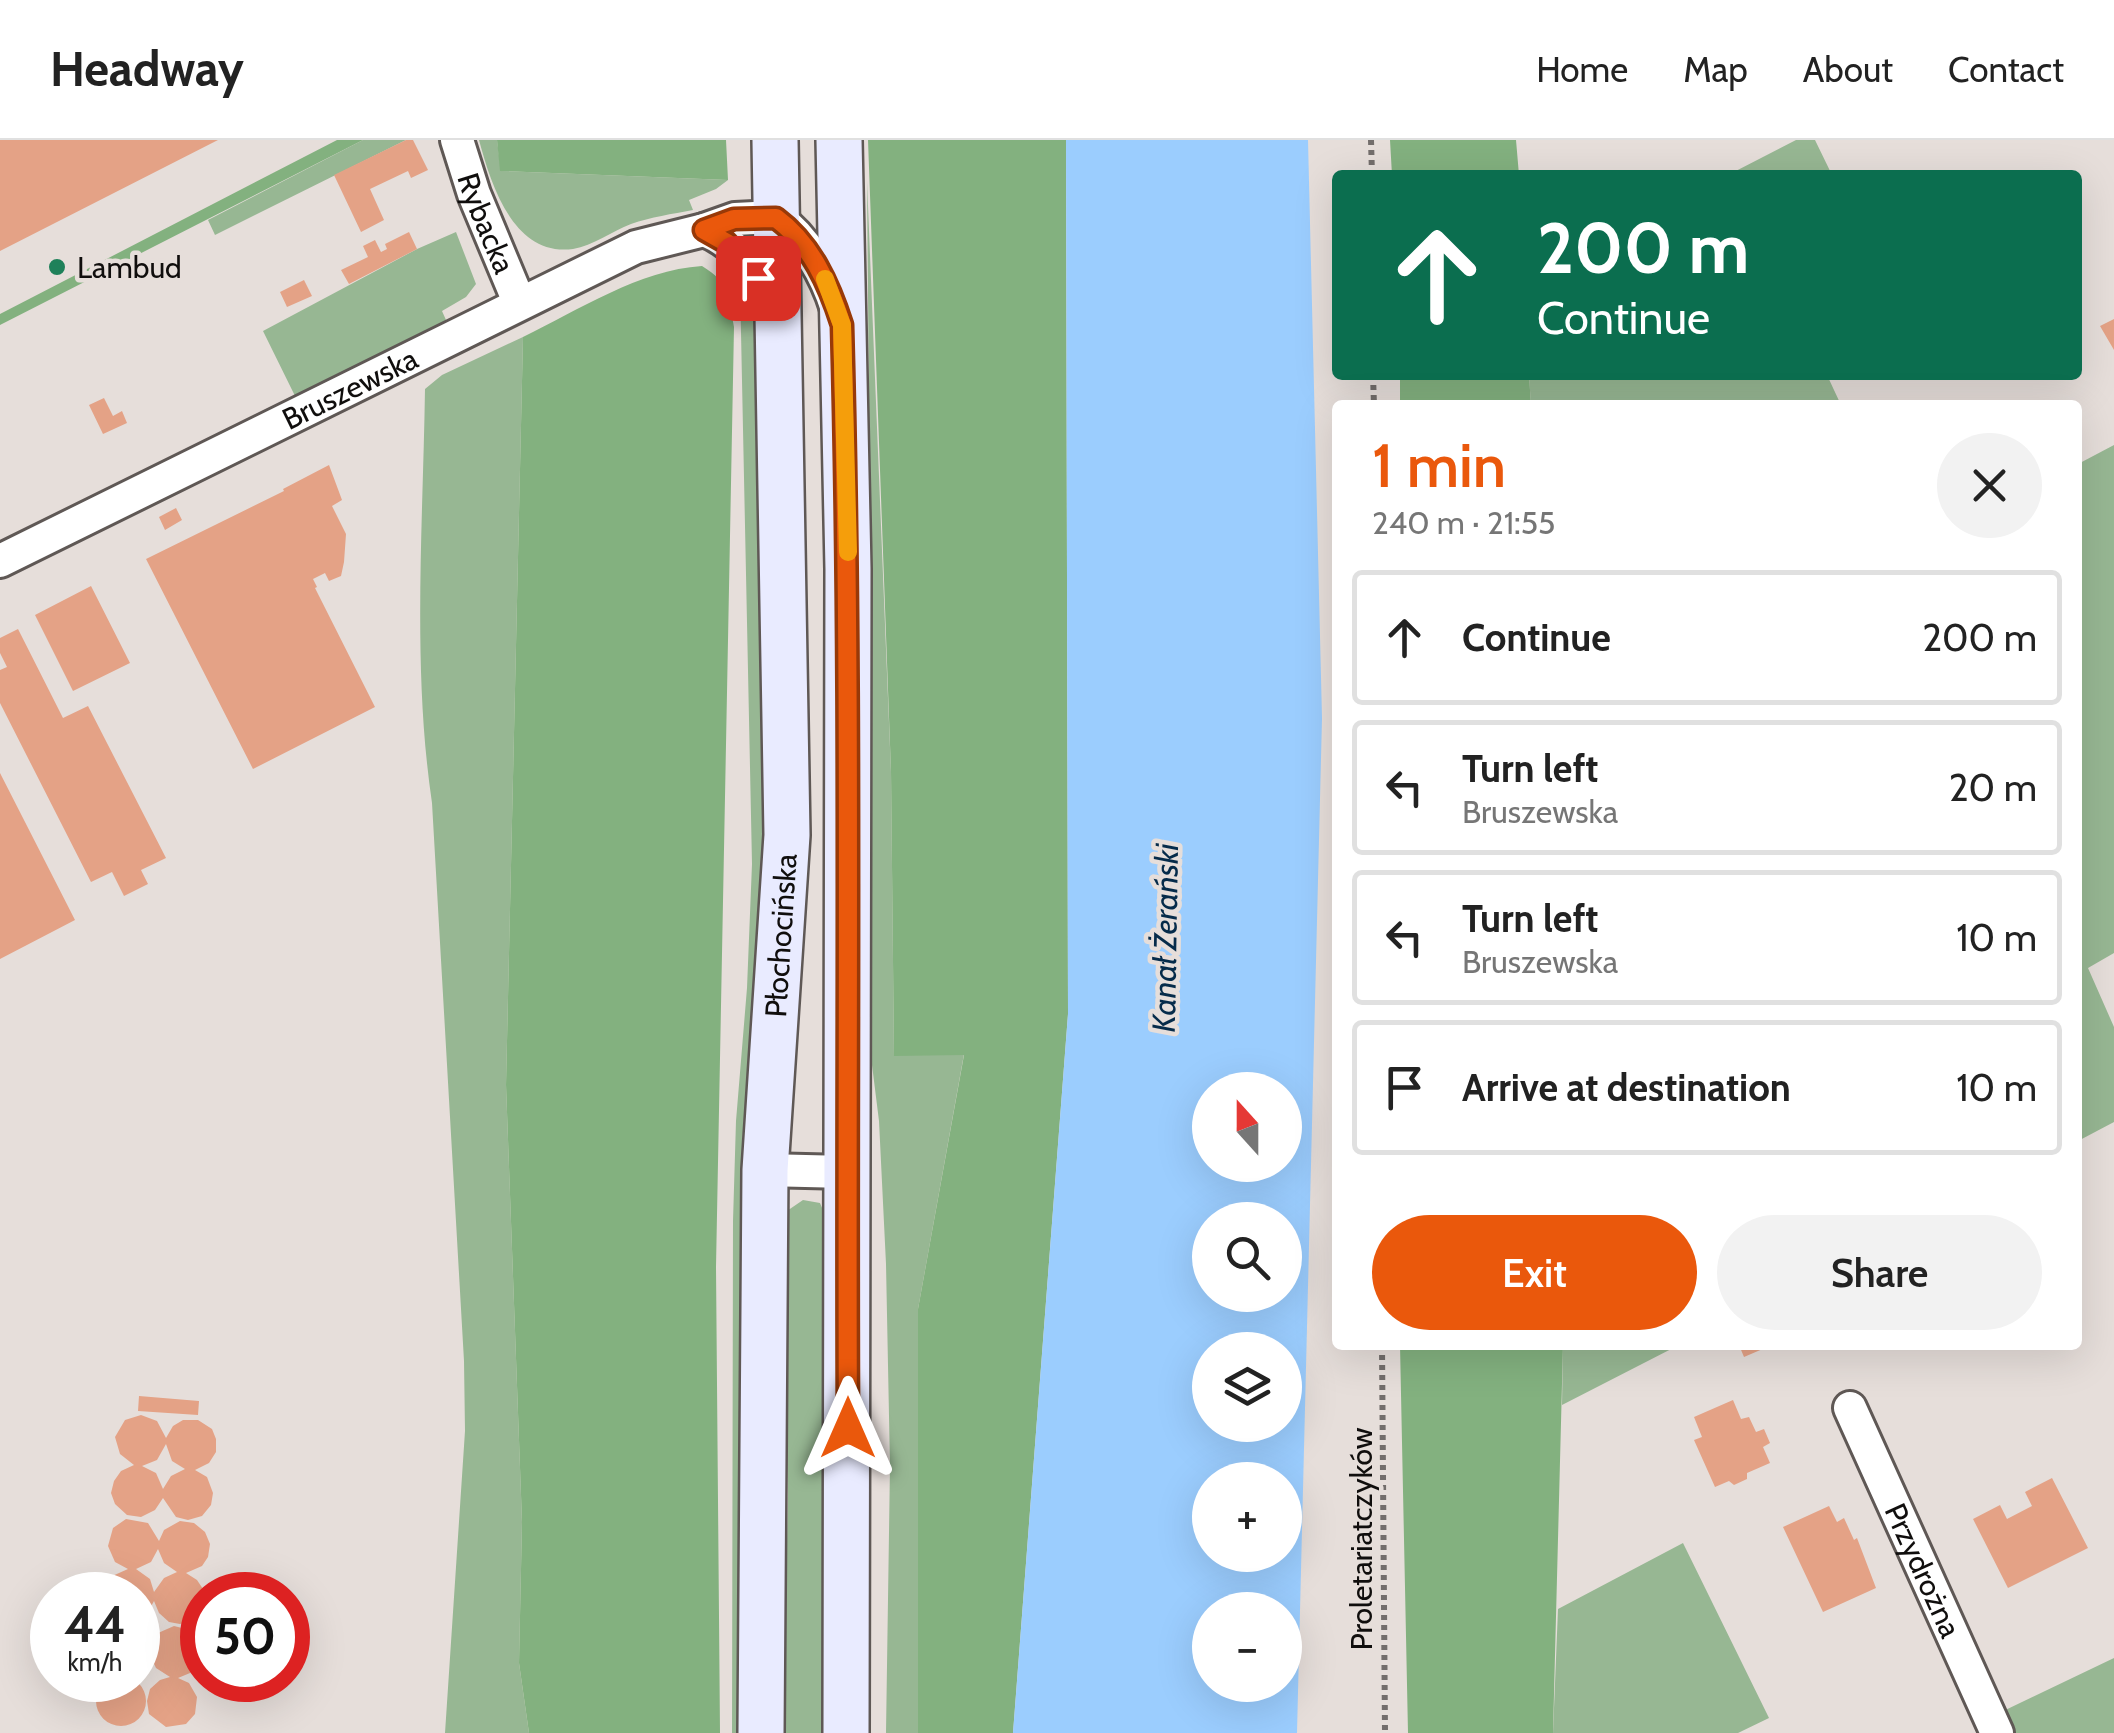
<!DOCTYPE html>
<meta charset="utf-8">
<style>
:root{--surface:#fff;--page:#f2f2f2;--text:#222;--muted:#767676;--line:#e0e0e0;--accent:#ea580c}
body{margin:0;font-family:Cabin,sans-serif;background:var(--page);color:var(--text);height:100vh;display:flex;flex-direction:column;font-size:38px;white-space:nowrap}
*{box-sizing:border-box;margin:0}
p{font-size:32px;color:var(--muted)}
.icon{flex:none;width:55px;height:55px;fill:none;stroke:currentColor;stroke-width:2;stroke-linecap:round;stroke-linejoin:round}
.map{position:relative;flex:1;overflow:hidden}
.panel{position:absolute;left:1332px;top:260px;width:750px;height:950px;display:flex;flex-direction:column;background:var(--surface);border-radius:10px;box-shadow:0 10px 40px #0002}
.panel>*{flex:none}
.banner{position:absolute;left:1332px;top:30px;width:750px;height:210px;border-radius:10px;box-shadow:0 10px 40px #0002;background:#0b6e4f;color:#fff;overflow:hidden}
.needle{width:65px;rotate:339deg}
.tools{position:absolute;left:1192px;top:932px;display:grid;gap:20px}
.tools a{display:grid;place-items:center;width:110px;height:110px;border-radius:50%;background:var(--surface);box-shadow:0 10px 40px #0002;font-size:50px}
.speed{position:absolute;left:30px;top:1432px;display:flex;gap:20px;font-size:50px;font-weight:700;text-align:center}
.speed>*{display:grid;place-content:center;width:130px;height:130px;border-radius:50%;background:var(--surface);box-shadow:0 10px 40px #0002;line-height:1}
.speed small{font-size:25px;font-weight:400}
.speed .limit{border:15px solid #d22;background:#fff;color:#111}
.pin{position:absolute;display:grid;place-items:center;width:85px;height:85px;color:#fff;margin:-42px;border-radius:20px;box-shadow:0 5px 15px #0006}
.me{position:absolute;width:110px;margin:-55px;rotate:0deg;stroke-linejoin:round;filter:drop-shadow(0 0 8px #0008)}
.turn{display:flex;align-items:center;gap:35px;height:210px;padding:0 40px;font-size:45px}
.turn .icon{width:130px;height:130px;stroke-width:2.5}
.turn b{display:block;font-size:70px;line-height:85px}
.round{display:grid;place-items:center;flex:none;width:105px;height:105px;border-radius:52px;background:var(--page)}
.summary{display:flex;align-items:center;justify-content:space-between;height:170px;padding:0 40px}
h1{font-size:60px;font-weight:600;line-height:75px;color:var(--accent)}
.cta{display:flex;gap:20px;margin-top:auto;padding:20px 40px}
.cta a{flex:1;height:115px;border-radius:60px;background:var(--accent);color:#fff;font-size:40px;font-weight:600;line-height:115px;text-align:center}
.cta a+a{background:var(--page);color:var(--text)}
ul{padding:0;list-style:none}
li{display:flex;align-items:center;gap:30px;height:135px;margin:0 20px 15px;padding:0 20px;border:5px solid var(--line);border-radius:10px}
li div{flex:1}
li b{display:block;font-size:38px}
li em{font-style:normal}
header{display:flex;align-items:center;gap:60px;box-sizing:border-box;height:140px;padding:0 50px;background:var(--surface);border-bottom:2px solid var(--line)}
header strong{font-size:48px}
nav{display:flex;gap:55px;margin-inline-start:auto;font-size:35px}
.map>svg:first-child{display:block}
.green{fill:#97b793}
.forest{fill:#83b17f}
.water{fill:#9bcdfe;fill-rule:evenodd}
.building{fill:#e4a286;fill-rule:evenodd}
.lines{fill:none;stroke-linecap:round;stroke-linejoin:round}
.minor-casing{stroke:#5f5855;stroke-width:38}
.secondary-casing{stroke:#5f5855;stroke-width:50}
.path{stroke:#736e6c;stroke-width:6;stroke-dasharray:5 5;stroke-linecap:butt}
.minor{stroke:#fff;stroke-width:32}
.secondary{stroke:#e9ebff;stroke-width:45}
.route-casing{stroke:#983908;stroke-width:25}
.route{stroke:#ea580c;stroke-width:18}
.slow{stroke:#f59e0b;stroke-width:18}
.poi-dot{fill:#1f815a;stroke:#e6deda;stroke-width:4}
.labels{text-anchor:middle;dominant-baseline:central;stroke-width:9;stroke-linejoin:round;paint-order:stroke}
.street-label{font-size:30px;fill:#100e0d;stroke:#e6deda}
.poi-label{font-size:30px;fill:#100e0d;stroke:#e6deda;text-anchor:start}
.water-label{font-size:32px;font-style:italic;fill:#052b4a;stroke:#e6deda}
</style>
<header>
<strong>Headway</strong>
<nav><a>Home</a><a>Map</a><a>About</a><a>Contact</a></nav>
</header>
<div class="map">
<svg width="2114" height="1593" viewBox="0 0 2114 1593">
<rect width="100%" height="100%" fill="#e6deda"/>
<!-- green -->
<path class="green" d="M363 0H406L215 95 208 80Z
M479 0H497L501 31 728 40 716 49 689 60 693 70C672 74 651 77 631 84 612 91 593 106 573 109 513 117 491 44 479 0Z
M1796 0H1815L1832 35H1728Z
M867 41 891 632 894 915 964 914 918 1169V1593H886L890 1326 886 1124 879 981 868 893 872 617Z
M456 92 476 144 466 157 442 171 446 180 383 220 296 258 263 191 417 109Z
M740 144 749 154 757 173 765 697 742 1006V1593H732L733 1081 736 981 747 848 752 724Z
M523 197 506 945 522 1382 519 1523 529 1593H445L465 1291 464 1221 432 663C412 527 423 386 425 249L442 235Z
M1529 235H1827L1841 265H1531Z
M2114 305V813L2088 828 2114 887V982L2078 1001V324Z
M803 1060 820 1063 825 1075V1593H783L788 1354 784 1073Z
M1563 1205H1679L1562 1265Z
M1683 1403 1769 1578 1738 1593H1553L1558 1469Z
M2114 1518V1593H2006L1997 1574Z"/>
<!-- forest -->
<path class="forest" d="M337 0H363L0 185V174Z
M497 0H726L728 40 500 31Z
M868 0H1066L1068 874 1013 1593H918V1169L964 915 894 916 891 632Z
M1390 0H1516L1519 35H1392Z
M702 126C730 143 729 157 734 187L716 1127 720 1593H529L519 1523 522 1382 506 945 523 197C579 170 639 130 702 126Z
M1400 235H1529L1531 265H1400Z
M1400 1205H1563L1553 1593H1408Z"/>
<!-- water -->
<path class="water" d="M1066 0H1308L1322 578 1297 1593H1013L1068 874ZM1285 950V1025H1210V950ZM1285 1080V1155H1210V1080ZM1210 1210H1285V1285H1210ZM1210 1340H1285V1415H1210ZM1285 1470V1545H1210V1470Z"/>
<!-- building -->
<path class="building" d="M0 0H218L0 111Z
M406 0H413L428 30 411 38 408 31 370 49 384 80 361 92 334 35Z
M409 92 417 109 349 144 341 130 368 117 363 106 375 100 381 112 387 109 385 104Z
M304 140 312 156 287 167 280 152Z
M2114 179V210L2100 186Z
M104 258 113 276 122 271 127 283 103 294 89 265Z
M329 325 342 360 332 366 346 394 344 422 341 436 329 441 325 433 313 439 317 447 315 448 375 567 253 629 146 419 284 351 283 349Z
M176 368 182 380 165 390 159 377Z
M91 446 130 523 73 551 35 475Z
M18 489 63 578 88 566 166 718 141 730 148 744 124 756 112 732 91 742 0 563V530L7 527 0 513V498Z
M0 633 75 780 0 819Z
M1739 1205H1772L1744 1217Z
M139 1256 199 1261 198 1275 138 1271Z
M1733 1260 1741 1279 1749 1277 1756 1292 1764 1289 1770 1303 1763 1307 1770 1323 1747 1333V1339L1734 1345 1729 1341 1715 1347 1694 1300 1702 1297 1694 1277Z
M141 1275 157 1281 166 1298 173 1286 183 1280H198L212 1289 216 1299V1312L209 1323 195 1330 207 1337 213 1353 211 1365 202 1376 188 1380 176 1377 163 1358 155 1370 141 1377 127 1375 115 1364 111 1353 114 1341 121 1331 134 1325 120 1314 115 1297 125 1280ZM166 1304 172 1321 185 1329 171 1336 163 1349 156 1333 142 1326 157 1320Z
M2052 1338 2088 1408 2008 1448 1973 1379 2000 1365 2007 1379 2032 1366 2025 1352Z
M1829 1366 1837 1382 1844 1378 1854 1400 1857 1398 1876 1448 1823 1472 1783 1387Z
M126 1379 148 1383 159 1401 164 1390 180 1381 194 1383 205 1392 210 1404 208 1417 202 1426 186 1433 197 1440 205 1452 202 1472 194 1480 180 1484 169 1482 159 1473 154 1461 148 1472 138 1479V1455H104L110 1437 128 1429 115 1422 108 1406 113 1388ZM158 1409 164 1423 177 1432 164 1438 154 1452 150 1439 136 1429 151 1422Z
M138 1486 150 1505 158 1493 174 1486 190 1490 199 1501 201 1512 198 1524 190 1533 178 1538 189 1543 197 1557 195 1574 186 1584 166 1587 149 1574 147 1561 150 1549 160 1540 170 1537 156 1528 150 1515 138 1532Z
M96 1561a25 25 0 1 1 50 0a25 25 0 1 1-50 0Z"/>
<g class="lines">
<!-- minor casing -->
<g class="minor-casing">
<g id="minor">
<path id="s1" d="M457 0 474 54 519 162"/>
<path d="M704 90C736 101 764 140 774 171"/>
<path id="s2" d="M0 421 636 107 704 90 735 79 776 77C806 99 826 134 837 169"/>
<path d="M765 1030 846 1032"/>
<path id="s3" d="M1850 1268 1997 1593"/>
</g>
</g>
<!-- secondary casing -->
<g class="secondary-casing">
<g id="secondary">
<path d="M839 0 848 429 846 1593"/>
<path id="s4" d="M761 1593 765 1030 787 695 775 0"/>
</g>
</g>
<!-- path -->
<path class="path" d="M1371 0 1372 35
M1373 235 1374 265
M1382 1205 1385 1593"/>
<!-- minor -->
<use href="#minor" class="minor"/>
<!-- secondary -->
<use href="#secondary" class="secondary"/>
</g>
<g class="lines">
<!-- route casing -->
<g class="route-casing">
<path id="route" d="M758 138 727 103 704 90 734 79 776 78C811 104 829 144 842 185 852 552 846 920 848 1288"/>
</g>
<!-- route -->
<use href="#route" class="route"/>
<!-- slow -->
<path class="slow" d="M825 139 842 185 848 412"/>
</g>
<!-- markers -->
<circle class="poi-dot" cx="57" cy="127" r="10"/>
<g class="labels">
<!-- street labels -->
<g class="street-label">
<text stroke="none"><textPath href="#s1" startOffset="88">Rybacka</textPath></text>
<text stroke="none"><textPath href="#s2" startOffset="390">Bruszewska</textPath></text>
<text stroke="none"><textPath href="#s4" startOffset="798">Płochocińska</textPath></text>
<text transform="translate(1361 1399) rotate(-90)">Proletariatczyków</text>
<text stroke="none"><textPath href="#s3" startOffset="178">Przydrożna</textPath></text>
</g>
<!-- poi labels -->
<g class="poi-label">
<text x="77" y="127">Lambud</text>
</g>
<!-- water labels -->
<g class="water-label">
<text transform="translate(1165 798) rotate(-89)">Kanał Żerański</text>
</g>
</g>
</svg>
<div class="tools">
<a><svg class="needle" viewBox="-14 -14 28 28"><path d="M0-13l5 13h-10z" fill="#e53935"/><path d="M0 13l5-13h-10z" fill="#767676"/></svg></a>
<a><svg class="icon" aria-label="search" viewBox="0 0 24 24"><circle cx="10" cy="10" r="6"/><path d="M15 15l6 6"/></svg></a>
<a><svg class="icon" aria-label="layers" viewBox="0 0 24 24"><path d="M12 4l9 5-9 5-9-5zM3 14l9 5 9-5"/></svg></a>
<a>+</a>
<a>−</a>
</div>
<div class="speed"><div>44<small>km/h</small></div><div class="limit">50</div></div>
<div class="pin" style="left:758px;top:138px;background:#d93025"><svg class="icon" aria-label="arrive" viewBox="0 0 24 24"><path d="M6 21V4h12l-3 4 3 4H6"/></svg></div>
<svg class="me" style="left:848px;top:1288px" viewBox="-20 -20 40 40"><path d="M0-17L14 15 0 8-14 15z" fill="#ea580c" stroke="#fff" stroke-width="4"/></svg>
<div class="banner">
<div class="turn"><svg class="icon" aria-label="ahead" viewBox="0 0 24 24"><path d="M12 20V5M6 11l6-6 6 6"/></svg><div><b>200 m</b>Continue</div></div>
</div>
<section class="panel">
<div class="summary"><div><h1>1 min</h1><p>240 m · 21:55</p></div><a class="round"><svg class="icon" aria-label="close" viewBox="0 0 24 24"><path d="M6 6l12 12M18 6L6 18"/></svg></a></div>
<ul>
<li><svg class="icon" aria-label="ahead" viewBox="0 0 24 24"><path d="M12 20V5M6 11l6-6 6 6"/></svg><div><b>Continue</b></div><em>200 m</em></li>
<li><svg class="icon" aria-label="left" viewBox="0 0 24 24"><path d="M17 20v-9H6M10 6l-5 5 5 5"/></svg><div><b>Turn left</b><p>Bruszewska</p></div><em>20 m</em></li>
<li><svg class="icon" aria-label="left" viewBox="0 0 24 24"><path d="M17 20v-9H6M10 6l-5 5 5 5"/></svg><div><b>Turn left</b><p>Bruszewska</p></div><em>10 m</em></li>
<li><svg class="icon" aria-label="arrive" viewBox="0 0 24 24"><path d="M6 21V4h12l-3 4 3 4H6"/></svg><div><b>Arrive at destination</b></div><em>10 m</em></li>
</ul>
<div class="cta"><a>Exit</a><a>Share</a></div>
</section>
</div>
